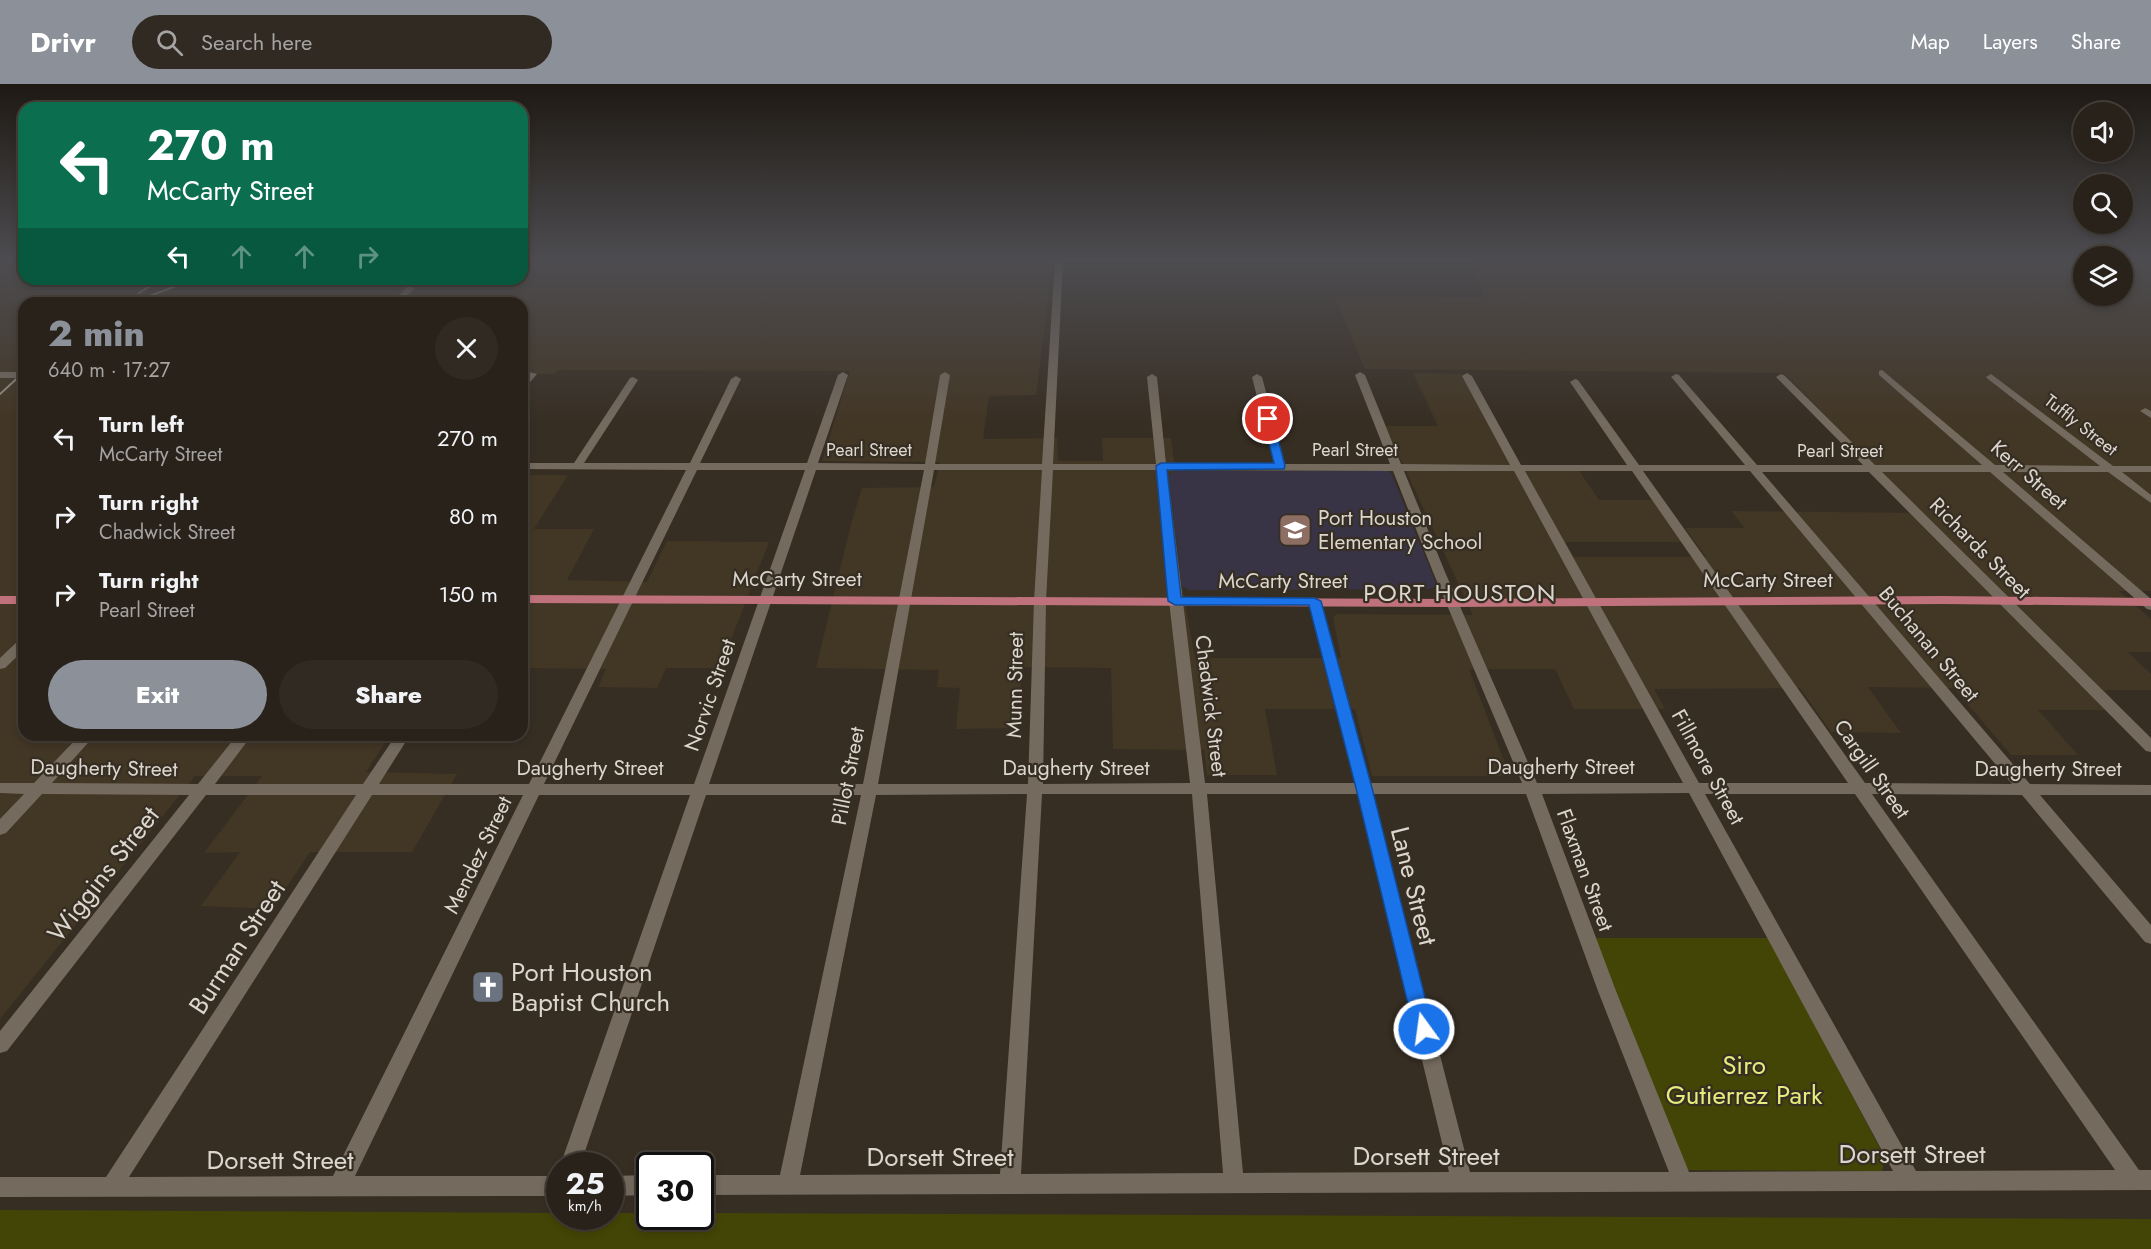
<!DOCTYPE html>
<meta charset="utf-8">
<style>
:root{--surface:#29221a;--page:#312a23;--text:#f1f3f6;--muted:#a5a4a2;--line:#453f39;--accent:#8c9099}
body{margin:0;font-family:Jost,sans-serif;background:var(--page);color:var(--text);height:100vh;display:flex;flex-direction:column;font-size:22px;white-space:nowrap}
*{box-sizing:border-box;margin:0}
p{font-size:20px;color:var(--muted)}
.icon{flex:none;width:33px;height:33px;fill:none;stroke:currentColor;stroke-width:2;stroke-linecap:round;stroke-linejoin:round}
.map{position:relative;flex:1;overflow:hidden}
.panel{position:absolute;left:18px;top:213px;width:510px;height:444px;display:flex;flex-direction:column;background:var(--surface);border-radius:18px;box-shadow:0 3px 9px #0003,0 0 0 2px var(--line)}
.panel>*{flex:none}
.top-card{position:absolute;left:18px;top:18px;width:510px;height:183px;border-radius:18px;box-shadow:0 3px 9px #0003,0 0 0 2px var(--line);background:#0b6e4f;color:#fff;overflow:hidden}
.controls{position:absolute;left:2073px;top:18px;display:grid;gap:12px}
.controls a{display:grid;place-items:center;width:60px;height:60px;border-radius:50%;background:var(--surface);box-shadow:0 3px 9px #0003,0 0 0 2px var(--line);font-size:30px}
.speed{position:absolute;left:546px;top:1068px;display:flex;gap:12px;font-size:30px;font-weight:700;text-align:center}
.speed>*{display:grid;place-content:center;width:78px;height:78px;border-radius:50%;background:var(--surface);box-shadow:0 3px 9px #0003,0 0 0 2px var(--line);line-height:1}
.speed small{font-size:15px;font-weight:400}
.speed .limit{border:3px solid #111;border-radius:9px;background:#fff;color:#111}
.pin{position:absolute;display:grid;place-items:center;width:51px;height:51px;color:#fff;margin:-26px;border:3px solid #fff;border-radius:50%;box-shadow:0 2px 6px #0007}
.me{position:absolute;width:66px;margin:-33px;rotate:346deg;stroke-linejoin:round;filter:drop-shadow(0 0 4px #0008)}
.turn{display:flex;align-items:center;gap:21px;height:126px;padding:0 30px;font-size:27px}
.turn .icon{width:78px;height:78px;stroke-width:2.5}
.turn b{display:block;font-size:42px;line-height:51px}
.lanes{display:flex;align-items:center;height:57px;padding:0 30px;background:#0003;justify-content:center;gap:30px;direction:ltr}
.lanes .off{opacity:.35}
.round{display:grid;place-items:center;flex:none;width:63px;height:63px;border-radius:32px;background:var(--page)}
.headline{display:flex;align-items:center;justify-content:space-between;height:102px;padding:0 30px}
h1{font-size:36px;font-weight:800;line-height:45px;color:var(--accent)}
.cta{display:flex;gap:12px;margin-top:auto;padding:12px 30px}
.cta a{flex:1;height:69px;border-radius:36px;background:var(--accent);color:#fff;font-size:24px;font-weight:800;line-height:69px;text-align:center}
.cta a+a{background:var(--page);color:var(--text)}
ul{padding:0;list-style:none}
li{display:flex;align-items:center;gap:18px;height:78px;padding:0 30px}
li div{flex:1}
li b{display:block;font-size:22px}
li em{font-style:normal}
header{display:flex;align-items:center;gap:36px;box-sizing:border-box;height:84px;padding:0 30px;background:var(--accent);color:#fff}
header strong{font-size:28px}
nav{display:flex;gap:33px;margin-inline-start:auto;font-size:21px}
.search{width:420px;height:54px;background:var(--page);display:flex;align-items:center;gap:15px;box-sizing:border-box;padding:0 21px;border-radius:33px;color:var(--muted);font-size:22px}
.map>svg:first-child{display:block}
.built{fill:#423625}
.education{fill:#393445}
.green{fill:#434506}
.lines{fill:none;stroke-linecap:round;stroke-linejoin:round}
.minor{fill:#746a5e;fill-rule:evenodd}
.major{fill:#bf727c;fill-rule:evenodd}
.rail{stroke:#948e84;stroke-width:2}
.route{fill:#1a73e8;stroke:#114b97;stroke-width:1.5}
.labels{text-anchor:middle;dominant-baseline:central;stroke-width:4.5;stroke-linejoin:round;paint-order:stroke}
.far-street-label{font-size:18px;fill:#dbd6ce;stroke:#372e23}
.street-label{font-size:21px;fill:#dbd6ce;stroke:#372e23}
.poi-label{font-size:21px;fill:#dbd6ce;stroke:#372e23;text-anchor:start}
.quarter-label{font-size:24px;letter-spacing:1.5px;fill:#dbd6ce;stroke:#372e23}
.near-street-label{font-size:26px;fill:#dbd6ce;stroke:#372e23}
.near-poi-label{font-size:26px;fill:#dbd6ce;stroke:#372e23;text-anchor:start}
.near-park-label{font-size:26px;fill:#e5ec7c;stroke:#372e23}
</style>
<header>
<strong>Drivr</strong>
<div class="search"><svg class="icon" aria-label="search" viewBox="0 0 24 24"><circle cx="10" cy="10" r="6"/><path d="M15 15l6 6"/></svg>Search here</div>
<nav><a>Map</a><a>Layers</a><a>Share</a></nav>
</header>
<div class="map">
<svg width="2151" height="1165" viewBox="0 0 2151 1165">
<rect width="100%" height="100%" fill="#372e23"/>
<!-- built -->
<path class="built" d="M0 176H24V195H522V176H1053L1036 311 989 312 983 355 1057 354 1058 377H1103L1102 354H1171L1175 387 1169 391 1182 502 1195 574H1341L1333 533 1337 530 1473 531 1385 342H1438L1413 289 1469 290 1522 385H1578L1599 416H1654L1685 458H1565L1574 473H1706L1685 444H1745L1731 427 1920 429 1784 289 1365 285 1335 213 1485 214 1469 176H2083L2084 212H2122L2123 176H2151V507H2119L2151 535V568H2128L2151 590V606H2104L2122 626H2038L2078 671H2011L1954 604 1868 603 1901 649 1831 648 1800 604 1654 605 1665 625H1574L1555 585H1469L1510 692H1372L1355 625H1265L1277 691H1207L1204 666 1113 665 1111 584 1022 583 1018 644 956 645 960 604 937 603 939 586 816 584 850 444 862 404 934 403 940 378 822 377 850 287 558 286 555 290H522V219H24V651H390L366 688 457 690 412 768H310L272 825 201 822 240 768 204 769 262 692H195L0 935Z
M522 391H568L534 445H594L567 496 647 498 667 457 769 458 720 584H666L657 604 598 603 606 585 522 584V577L528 565 522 564Z"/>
<!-- education -->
<path class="education" d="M1175 387H1387L1391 389 1437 502 1428 505 1189 506 1182 502 1169 391Z"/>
<!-- green -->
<path class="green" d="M1593 854H1769L1885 1074 1882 1087 1686 1086Z
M0 1126 559 1129 560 1132H610L611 1129H649L650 1132H700L701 1129 2151 1135V1165H0Z"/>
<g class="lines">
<!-- minor -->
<path class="minor" d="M1055 176H1063L1053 380H1156L1147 293 1152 290 1157 293 1166 380H1274L1252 293 1257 290 1262 293 1285 380H1390L1355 291 1360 288 1365 291 1401 380 1510 381 1462 292 1467 289 1472 292 1521 381H1627L1570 298 1575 295 1578 296 1639 381H1745L1673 295 1671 293 1676 290 1679 291 1757 381H1863L1778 295 1776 293 1781 290 1784 291 1875 381H1982L1879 291V287L1882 286 1995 381 2100 382 1988 295 1986 293 1991 290 2113 382H2151V388H2122L2151 411V419L2108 388H2003L2151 515V526L2147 525 1990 388H1882L2151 654V668L2146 667 1869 388H1762L2030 700 2151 701V711H2040L2151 841V860L2145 858 2022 711 1872 710 2139 1086H2151V1106L700 1111V1091H780L861 711H706L580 1082H560L690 711H539L355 1092H560V1112L0 1113V1093H106L356 711H206L7 967 0 969V947L189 711 42 710 6 749 0 751V735L24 710 0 709V699H34L80 651H95L52 699 198 700 237 651H252L215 700H363L396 651H410L379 700H529L686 386 522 385V379H574L630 294 633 293 638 296 584 379H690L731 295 736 292 741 295 700 379H807L838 291 843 288 848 291 818 379 925 380 940 291 945 288 950 291 935 380H1042ZM697 386H805L694 700H544ZM816 386H924L863 700H709ZM934 386H1042L1034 517 1028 700H878ZM1053 386H1156L1169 517 1190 699 1043 700 1046 517ZM1167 386 1393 387 1433 488 1522 699H1370L1320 517 1314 513 1308 517 1355 699H1205ZM1404 387H1514L1683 699H1537L1445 488ZM1525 387H1632L1848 699H1699ZM1643 387H1750L2012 700 1865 699ZM1689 709 1893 1087 1689 1088 1616 907 1542 710ZM1027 710 1000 1090 800 1091 876 711ZM1042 710H1192L1223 1089 1021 1090ZM1207 710H1358L1449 1088 1243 1089ZM1373 710H1526L1598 907 1669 1088H1470ZM1705 710H1855L2115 1086 1916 1087ZM372 711H523L333 1092 129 1093Z
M408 202 415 204 400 219H391Z
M0 288H24V294H0Z
M529 288 537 290 525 304 522 305V296Z
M2145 324 2151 327V334L2140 327Z
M24 555V566L5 584 0 585V574L19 556Z
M650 1091V1111L610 1112V1092Z"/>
<!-- major -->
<path class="major" d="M522 511 1452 515 1942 512 2151 514V522L1942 520 1452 523 522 519Z
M0 512H24V520H0Z"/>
<!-- rail -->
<path class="rail" d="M139 209 161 195
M131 219 195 195
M0 310 24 288"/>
</g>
<!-- sky -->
<linearGradient id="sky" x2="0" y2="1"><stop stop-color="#1e1913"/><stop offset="0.52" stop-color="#4d4c50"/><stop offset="1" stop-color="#4d4c50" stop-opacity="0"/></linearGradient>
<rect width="2151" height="339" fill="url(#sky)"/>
<!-- route -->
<path class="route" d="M1268 332 1273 335 1285 382 1284 385 1167 386 1181 513 1314 514 1321 517 1372 704 1433 945 1430 950 1424 953 1417 950 1414 945 1356 704 1309 521H1175L1168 517 1156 382 1161 379H1274L1263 335Z"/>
<!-- icons -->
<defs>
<g id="school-square" transform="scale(1.725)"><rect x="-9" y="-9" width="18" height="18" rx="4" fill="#8d6e63" stroke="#372e23"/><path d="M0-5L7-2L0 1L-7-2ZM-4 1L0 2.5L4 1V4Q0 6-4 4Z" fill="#fff"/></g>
<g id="church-square" transform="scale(1.725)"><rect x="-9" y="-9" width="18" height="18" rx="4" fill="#6b7280" stroke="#372e23"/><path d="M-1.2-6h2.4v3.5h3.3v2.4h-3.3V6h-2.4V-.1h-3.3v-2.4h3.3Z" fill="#fff"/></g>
</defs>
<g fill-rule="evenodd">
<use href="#school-square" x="1295" y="446"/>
<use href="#church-square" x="488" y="903"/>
</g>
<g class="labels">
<!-- far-street labels -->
<g class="far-street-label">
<text transform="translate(2081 341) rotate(38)">Tuffly Street</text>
<text x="869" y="366">Pearl Street</text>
<text x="1355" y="366">Pearl Street</text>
<text x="1840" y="367">Pearl Street</text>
</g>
<!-- street labels -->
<g class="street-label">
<text transform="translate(2029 391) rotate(41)">Kerr Street</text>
<text transform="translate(1980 464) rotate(45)">Richards Street</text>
<text x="797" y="495">McCarty Street</text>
<text x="1768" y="496">McCarty Street</text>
<text x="1283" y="497">McCarty Street</text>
<text transform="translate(1929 560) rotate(50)">Buchanan Street</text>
<text transform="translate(1015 601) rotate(-89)">Munn Street</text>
<text transform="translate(710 611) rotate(-71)">Norvic Street</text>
<text transform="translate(1211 622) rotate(83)">Chadwick Street</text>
<text x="1561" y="683">Daugherty Street</text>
<text transform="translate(1708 683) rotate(61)">Fillmore Street</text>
<text transform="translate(104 684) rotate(1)">Daugherty Street</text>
<text x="590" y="684">Daugherty Street</text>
<text x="1076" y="684">Daugherty Street</text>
<text transform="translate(1872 685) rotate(55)">Cargill Street</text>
<text x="2048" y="685">Daugherty Street</text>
<text transform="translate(848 692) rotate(-79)">Pillot Street</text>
<text transform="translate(478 771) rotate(-64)">Mendez Street</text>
<text transform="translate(1585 786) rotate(70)">Flaxman Street</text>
</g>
<!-- poi labels -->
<g class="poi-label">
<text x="1318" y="434">Port Houston<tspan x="1318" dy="24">Elementary School</tspan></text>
</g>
<!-- quarter labels -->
<g class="quarter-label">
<text x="1460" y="508">PORT HOUSTON</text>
</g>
<!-- near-street labels -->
<g class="near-street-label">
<text transform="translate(103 790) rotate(-52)">Wiggins Street</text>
<text transform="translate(1414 802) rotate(76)">Lane Street</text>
<text transform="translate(237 863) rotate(-57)">Burman Street</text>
<text x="1912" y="1070">Dorsett Street</text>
<text x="1426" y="1072">Dorsett Street</text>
<text x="940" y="1073">Dorsett Street</text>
<text x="280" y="1076">Dorsett Street</text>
</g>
<!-- near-poi labels -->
<g class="near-poi-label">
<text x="511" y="888">Port Houston<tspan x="511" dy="30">Baptist Church</tspan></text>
</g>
<!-- near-park labels -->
<g class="near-park-label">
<text x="1744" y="981">Siro<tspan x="1744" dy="30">Gutierrez Park</tspan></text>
</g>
</g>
</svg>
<div class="controls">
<a><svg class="icon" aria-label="sound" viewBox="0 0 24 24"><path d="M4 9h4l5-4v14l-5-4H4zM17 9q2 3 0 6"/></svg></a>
<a><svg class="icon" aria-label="search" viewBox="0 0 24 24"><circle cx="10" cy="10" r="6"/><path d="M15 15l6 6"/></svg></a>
<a><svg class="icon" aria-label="layers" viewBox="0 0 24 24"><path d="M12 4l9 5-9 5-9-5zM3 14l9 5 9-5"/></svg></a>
</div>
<div class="speed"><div>25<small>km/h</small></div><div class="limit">30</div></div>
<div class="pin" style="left:1268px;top:335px;background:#d93025"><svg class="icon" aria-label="arrive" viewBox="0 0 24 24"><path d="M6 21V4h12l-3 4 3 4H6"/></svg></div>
<svg class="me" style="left:1424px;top:945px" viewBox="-20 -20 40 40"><circle r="17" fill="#1a73e8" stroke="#fff" stroke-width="3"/><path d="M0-11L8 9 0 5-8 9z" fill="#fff"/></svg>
<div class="top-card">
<div class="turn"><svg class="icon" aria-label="left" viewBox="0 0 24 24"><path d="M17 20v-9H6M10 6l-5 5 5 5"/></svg><div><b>270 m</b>McCarty Street</div></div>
<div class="lanes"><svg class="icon" aria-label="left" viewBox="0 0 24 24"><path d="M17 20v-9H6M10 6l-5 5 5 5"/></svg><svg class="icon off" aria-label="ahead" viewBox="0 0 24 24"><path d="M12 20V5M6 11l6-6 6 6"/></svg><svg class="icon off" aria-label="ahead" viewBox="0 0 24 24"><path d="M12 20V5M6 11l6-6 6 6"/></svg><svg class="icon off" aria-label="right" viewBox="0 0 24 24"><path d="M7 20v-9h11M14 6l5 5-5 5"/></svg></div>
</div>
<section class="panel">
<div class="headline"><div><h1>2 min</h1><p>640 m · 17:27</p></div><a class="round"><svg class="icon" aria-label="close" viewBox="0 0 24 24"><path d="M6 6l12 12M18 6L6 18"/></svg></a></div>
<ul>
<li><svg class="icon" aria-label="left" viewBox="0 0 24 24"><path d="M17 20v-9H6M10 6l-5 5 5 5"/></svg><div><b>Turn left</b><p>McCarty Street</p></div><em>270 m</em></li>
<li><svg class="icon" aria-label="right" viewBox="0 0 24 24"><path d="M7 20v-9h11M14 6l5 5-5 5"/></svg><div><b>Turn right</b><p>Chadwick Street</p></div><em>80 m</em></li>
<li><svg class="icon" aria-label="right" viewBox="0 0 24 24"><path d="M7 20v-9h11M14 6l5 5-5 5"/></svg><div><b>Turn right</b><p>Pearl Street</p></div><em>150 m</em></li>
</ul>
<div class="cta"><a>Exit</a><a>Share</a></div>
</section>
</div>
